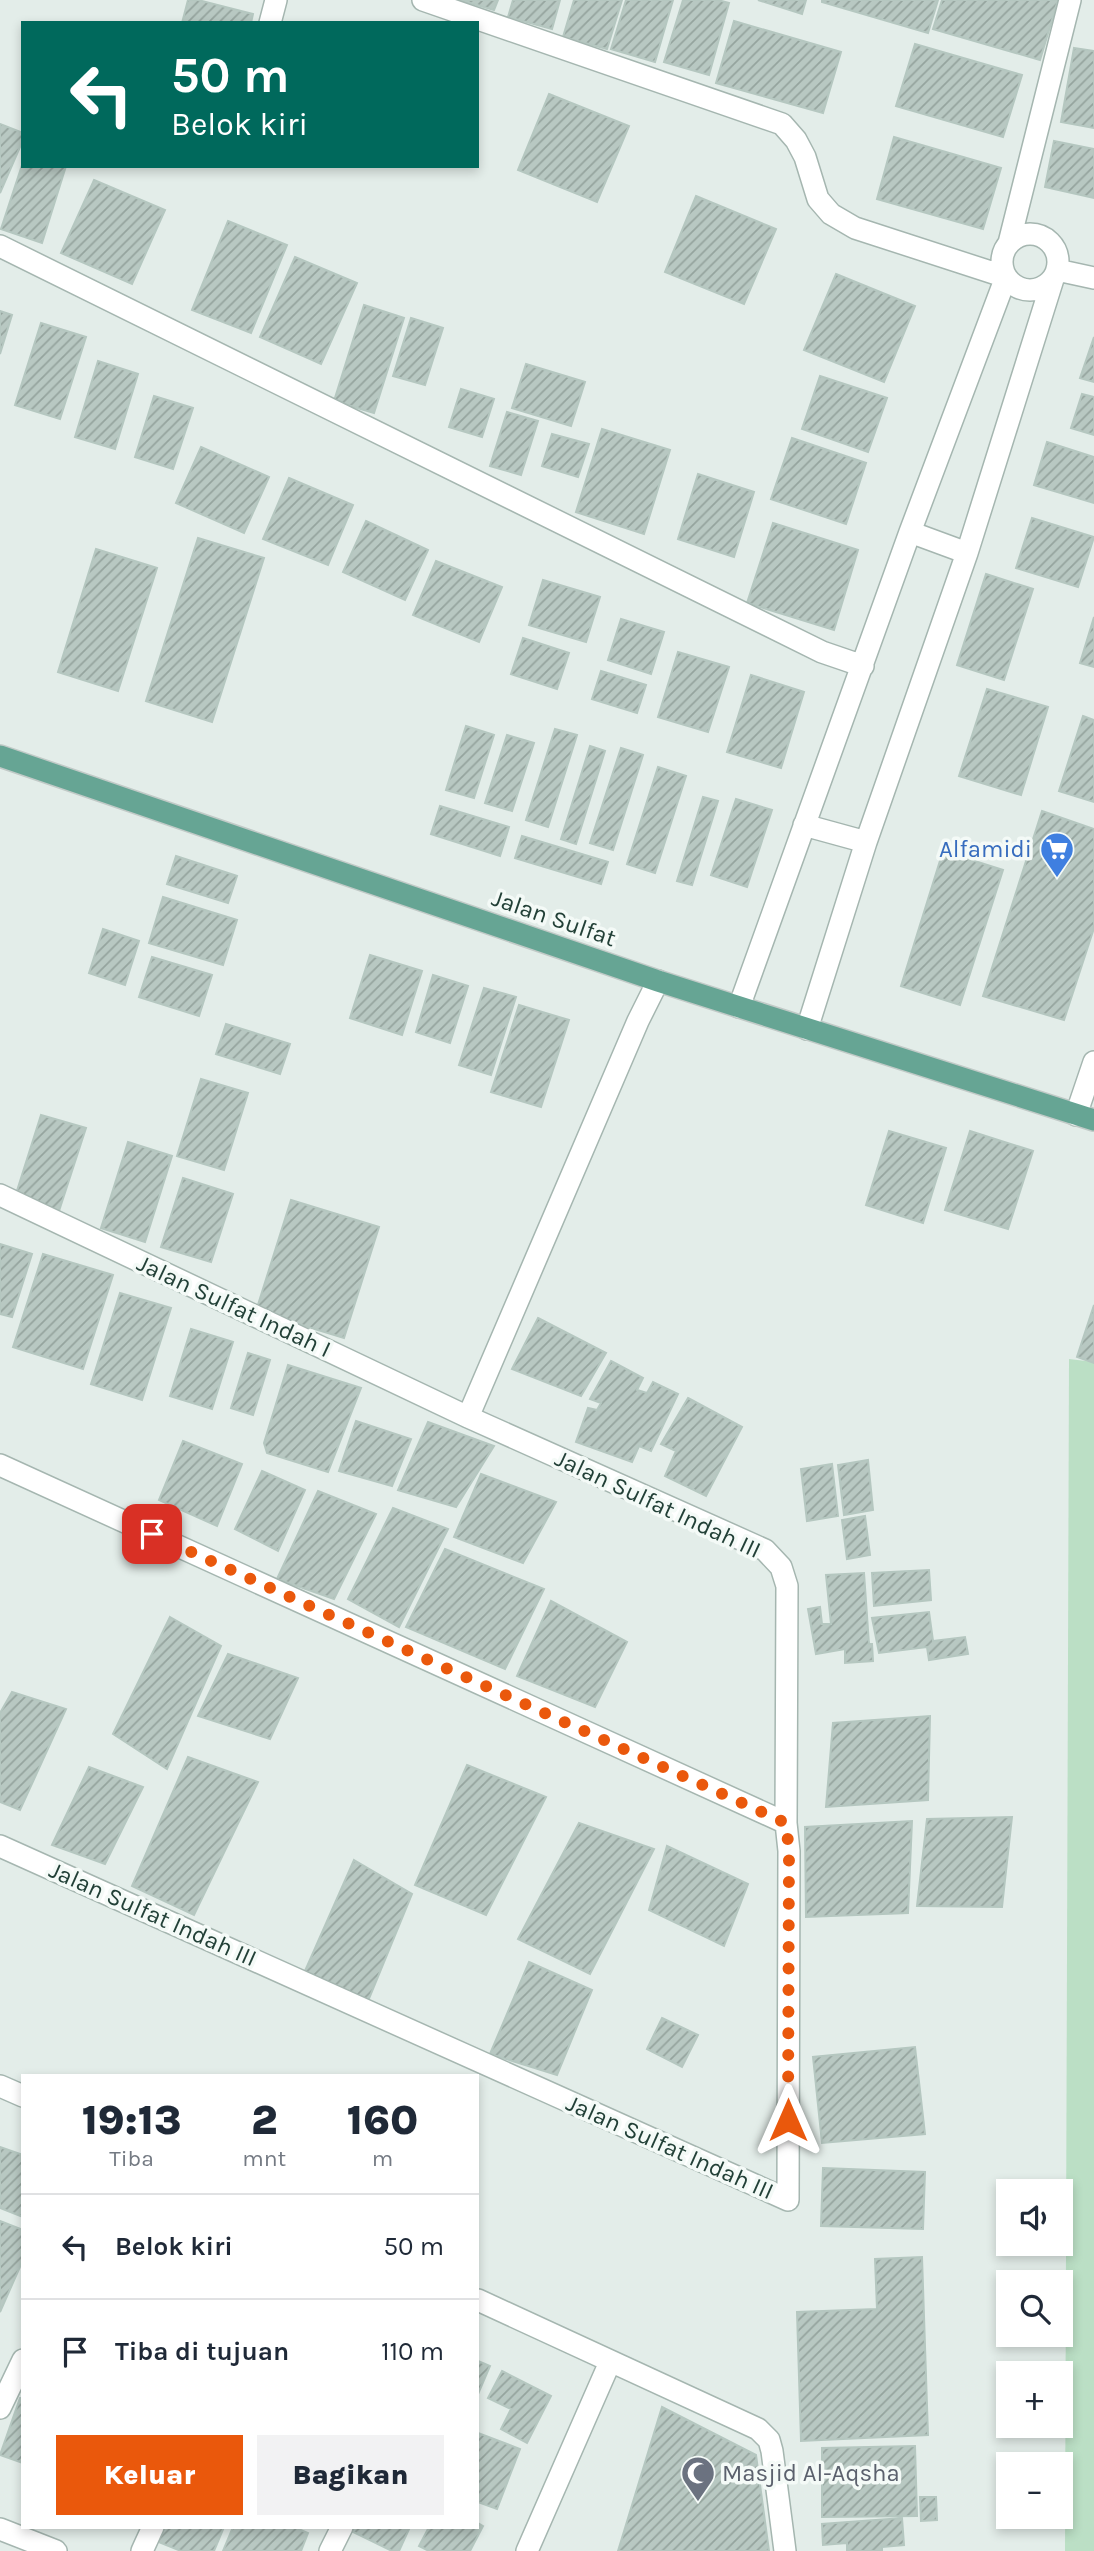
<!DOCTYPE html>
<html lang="id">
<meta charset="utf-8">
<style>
:root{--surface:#fff;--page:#f2f2f3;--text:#1f2937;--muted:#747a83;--line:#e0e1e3;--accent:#ea580c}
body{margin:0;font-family:Karla,sans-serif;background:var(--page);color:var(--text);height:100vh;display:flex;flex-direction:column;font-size:26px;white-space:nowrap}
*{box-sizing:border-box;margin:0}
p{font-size:23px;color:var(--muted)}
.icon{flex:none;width:38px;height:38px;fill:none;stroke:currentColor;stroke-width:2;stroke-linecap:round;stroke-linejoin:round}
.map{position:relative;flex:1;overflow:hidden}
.drawer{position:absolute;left:21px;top:2074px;width:458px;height:455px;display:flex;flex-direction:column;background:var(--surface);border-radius:0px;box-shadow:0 4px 10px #0003}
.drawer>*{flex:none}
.top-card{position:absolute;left:21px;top:21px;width:458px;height:147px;border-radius:0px;box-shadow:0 4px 10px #0003;background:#00695c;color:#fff;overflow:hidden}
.buttons{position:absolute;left:996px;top:2179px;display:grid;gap:14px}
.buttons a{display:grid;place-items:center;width:77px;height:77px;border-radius:0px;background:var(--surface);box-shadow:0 4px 10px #0003;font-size:35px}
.pin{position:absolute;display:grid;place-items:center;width:60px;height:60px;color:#fff;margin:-30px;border-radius:14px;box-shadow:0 4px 10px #0006}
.me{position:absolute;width:77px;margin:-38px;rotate:0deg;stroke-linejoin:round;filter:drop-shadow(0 0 5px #0008)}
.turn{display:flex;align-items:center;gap:24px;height:147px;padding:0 35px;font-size:32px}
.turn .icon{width:91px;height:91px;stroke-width:2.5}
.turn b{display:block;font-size:49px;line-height:60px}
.eta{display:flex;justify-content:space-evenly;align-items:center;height:119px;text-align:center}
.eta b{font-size:42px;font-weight:800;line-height:49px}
.primary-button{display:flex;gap:14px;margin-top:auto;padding:14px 35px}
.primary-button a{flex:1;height:80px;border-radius:0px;background:var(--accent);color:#fff;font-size:28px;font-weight:800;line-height:80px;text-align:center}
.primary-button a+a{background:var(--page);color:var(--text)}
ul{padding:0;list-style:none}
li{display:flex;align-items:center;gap:21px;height:105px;padding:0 35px;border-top:2px solid var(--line)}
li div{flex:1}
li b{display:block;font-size:26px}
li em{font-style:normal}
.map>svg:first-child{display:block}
.green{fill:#bbdfc5}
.building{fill:url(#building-hatch);stroke:#b5c7c0;stroke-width:2}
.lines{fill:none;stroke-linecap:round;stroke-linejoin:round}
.minor-casing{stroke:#a5b6b0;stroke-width:24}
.major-casing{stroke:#c1cac7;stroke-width:24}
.minor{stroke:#fff;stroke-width:21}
.major{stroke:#66a594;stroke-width:21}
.route{stroke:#ea580c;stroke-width:12;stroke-dasharray:0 21.6}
.labels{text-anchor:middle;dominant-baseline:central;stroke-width:7;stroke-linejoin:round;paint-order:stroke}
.shop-label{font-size:24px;fill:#366cbe;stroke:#f4faf7;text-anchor:end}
.street-label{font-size:24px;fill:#224037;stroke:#f4faf7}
.worship-label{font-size:24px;fill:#5b616d;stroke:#f4faf7;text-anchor:start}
</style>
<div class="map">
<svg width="1094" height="2551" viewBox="0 0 1094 2551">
<defs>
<pattern id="building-hatch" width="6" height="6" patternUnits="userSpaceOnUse" patternTransform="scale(1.75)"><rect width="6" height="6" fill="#b8c8c2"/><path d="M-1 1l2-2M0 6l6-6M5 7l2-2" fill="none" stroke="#95a49e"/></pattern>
</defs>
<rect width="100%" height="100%" fill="#e3ede9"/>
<!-- green -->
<path class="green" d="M1069 1359 1094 1362V2551H1065Z"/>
<!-- building -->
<path class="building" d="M188 0H198L253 14 251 23H182Z
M460 0H498L494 10Z
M513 0H560L552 29 508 17Z
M574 0H622L607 49 563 37Z
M626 0H673L655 62 611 49Z
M683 0H718L729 3 709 75 664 62Z
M758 0H806L802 14Z
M822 0H938L928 33 822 2Z
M942 0H1058L1040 60 933 29Z
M734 21 841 52 823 113 716 83Z
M915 44 1022 75 1003 137 896 106Z
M1074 48 1094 51V128L1061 122Z
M549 94 629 126 597 202 518 170Z
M0 124 23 133V140L0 193Z
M894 137 1001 168 983 229 877 199Z
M1054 141 1094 149V198L1045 187Z
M23 162V166H66L42 243 1 229Z
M94 180 165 210 132 284 61 253Z
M696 196 776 229 744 304 665 272Z
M228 221 287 245 251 333 192 310Z
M295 257 357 283 321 364 260 337Z
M836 274 915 306 884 382 804 350Z
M364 305 404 318 374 413 334 401Z
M0 311 12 315 0 354Z
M411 318 443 328 425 385 393 376Z
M41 323 86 337 60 419 15 405Z
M1094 337V382L1080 378Z
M98 361 138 374 115 449 75 437Z
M526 364 585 382 571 426 512 408Z
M820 376 887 398 868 452 802 429Z
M461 389 494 399 482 437 449 427Z
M1082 394 1094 397V435L1071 428Z
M154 396 193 408 173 469 135 457Z
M507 412 538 421 521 475 490 466Z
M602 429 670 450 644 534 576 512Z
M552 434 589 444 578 477 542 466Z
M792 438 866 463 846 524 771 499Z
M1047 442 1094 457V503L1034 485Z
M201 447 269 477 244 533 176 503Z
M698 474 754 492 734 557 678 539Z
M289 478 353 505 328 565 263 539Z
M1032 518 1094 537 1078 587 1016 568Z
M366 521 428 550 405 600 343 572Z
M773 523 858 550 834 630 747 603Z
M198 538 264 558 212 722 146 701Z
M96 549 157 568 118 691 58 672Z
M436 561 502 587 479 642 413 615Z
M986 574 1033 589 1004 680 957 665Z
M543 580 600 597 586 642 529 625Z
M1094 617V667L1080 663Z
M621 619 664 632 651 674 608 660Z
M523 638 569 653 557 689 511 674Z
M678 652 729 667 708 732 658 717Z
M601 671 646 685 637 713 592 699Z
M751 675 804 692 781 768 727 752Z
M987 689 1048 707 1021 795 959 776Z
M1083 716 1094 720V802L1059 791Z
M466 726 494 735 474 798 446 790Z
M555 729 577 735 548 827 526 820Z
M507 735 534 743 512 811 485 803Z
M590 746 605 751 576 844 561 839Z
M621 748 643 755 613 850 590 843Z
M658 767 686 776 655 873 627 864Z
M703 797 718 801 692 885 677 881Z
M736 799 772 810 747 887 711 875Z
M440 806 509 827 500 856 431 834Z
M1042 811 1094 829V928L1064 1020 983 996Z
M522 836 608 862 601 884 515 858Z
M943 851 1003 870 960 1005 901 986Z
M176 856 237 876 228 903 167 884Z
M163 897 237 920 223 965 149 943Z
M103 929 139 941 125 985 89 973Z
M370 955 422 971 402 1035 350 1018Z
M152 957 212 975 199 1016 139 997Z
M433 975 468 986 450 1043 416 1032Z
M484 988 516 997 491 1075 459 1065Z
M519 1005 569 1020 541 1107 491 1092Z
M226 1024 290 1044 280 1074 216 1054Z
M201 1079 248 1093 224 1170 177 1156Z
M41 1115 86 1128 59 1211 15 1197Z
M889 1131 946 1148 923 1223 866 1205Z
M970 1131 1033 1151 1008 1229 945 1210Z
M128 1142 172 1156 145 1242 101 1228Z
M183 1178 233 1194 211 1262 161 1247Z
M291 1200 379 1227 344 1338 256 1311Z
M0 1244 32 1254 12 1317 0 1314Z
M43 1254 113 1275 83 1369 13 1347Z
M120 1293 171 1308 142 1400 91 1384Z
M1094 1305V1363L1077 1357Z
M538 1318 606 1353 581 1396 512 1369Z
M191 1329 233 1342 212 1409 170 1396Z
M248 1353 270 1360 253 1415 231 1408Z
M611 1361 643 1378 637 1390 647 1393 653 1382 678 1394 651 1451 639 1446 632 1462 576 1442 588 1408 597 1410 601 1403 590 1399Z
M288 1365 361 1388 328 1472 267 1453 264 1443Z
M688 1398 742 1427 706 1496 665 1476 676 1451 661 1444Z
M356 1421 411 1439 392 1486 339 1471Z
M428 1422 494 1446 456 1507 398 1490Z
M183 1441 242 1464 217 1526 159 1500Z
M868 1460 873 1510 844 1515 838 1465Z
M832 1464 838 1516 807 1521 801 1469Z
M262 1471 305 1490 278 1551 235 1529Z
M481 1474 556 1502 523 1563 454 1537Z
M318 1491 376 1514 334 1599 277 1579Z
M393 1508 448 1529 399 1627 348 1599Z
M865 1516 870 1555 847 1559 842 1520Z
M445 1549 544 1589 505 1669 406 1627Z
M929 1570 931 1600 874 1606 872 1573Z
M864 1573 869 1644H872L873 1661 845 1663V1649L816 1654 808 1609 820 1607 822 1624H831L826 1575Z
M551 1601 627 1642 595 1707 517 1676Z
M929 1612 933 1641 965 1637 968 1654 929 1660 927 1647 879 1653 872 1618Z
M170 1617 221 1646 167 1769 113 1734Z
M228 1654 298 1678 270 1739 198 1716Z
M12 1692 66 1709 20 1810 0 1802V1713Z
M930 1716 928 1800 826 1807 833 1723Z
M188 1757 258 1782 194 1915 132 1886Z
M467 1765 546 1797 486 1915 415 1885Z
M89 1767 143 1787 105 1864 52 1845Z
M1012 1817 1002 1907 917 1906 927 1819Z
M912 1821 908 1913 806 1917 805 1827Z
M579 1823 654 1849 590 1974 518 1939Z
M667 1846 748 1884 724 1946 649 1910Z
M354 1860 412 1894 366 2006 301 1980Z
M529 1962 592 1990 557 2075 490 2054Z
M662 2018 698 2035 682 2067 647 2049Z
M915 2047 925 2134 822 2143 813 2057Z
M0 2147 23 2155V2217L0 2208Z
M823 2168 925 2172 923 2229 821 2226Z
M0 2221 23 2230V2260L0 2312Z
M922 2257 928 2435 801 2441 797 2312 877 2309 875 2259Z
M478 2361 490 2366 478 2394Z
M502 2371 551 2396 527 2443 501 2429 511 2409 488 2398Z
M20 2398H23V2463L0 2455Z
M662 2407 756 2455 769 2551H618Z
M478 2433 520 2449 497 2509 478 2502Z
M915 2446 917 2516 822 2517V2448Z
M920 2497H936L937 2520 921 2521Z
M902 2518 904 2545 882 2547V2551H847V2543L823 2545 822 2524Z
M478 2523 483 2526 470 2551H429L419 2546 429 2527H478Z
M161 2527H224L214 2551H181L156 2541Z
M233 2527H294L308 2533 301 2551H223Z
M343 2527H410L399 2551H392Z"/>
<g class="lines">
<!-- minor casing -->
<g class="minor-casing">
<path id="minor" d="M423 0 782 124 796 140 805 157 818 199 831 214 855 228 1006 277 910 532 739 1007
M270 23 276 0
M1002 262a28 28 0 1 1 56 0a28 28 0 1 1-56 0Z
M1009 243 1070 0
M0 246 822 652 863 666
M1057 270 1094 278
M910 532 967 553
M804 825 866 842
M807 1029 866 842 967 553 1053 279
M1076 1115 1094 1062
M0 1195 468 1417 765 1550 781 1567 787 1586 786 1823 789 1851 788 2200 0 1846
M468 1417 638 1021 658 981
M0 1465 786 1823
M0 2086 23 2096
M478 2300 758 2429 769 2440 772 2451 785 2551
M0 2408 23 2360
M0 2529 56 2551
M142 2551 153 2527
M330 2551 342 2527
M527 2551 610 2362"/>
</g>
<!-- major casing -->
<g class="major-casing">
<path id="major" d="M0 756 658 981 1094 1120"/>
</g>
<!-- minor -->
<use href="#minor" class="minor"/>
<!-- major -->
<use href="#major" class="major"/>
</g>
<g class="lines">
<!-- route -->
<path class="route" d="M152 1534 786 1823 789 1851 788 2120"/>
</g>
<!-- icons -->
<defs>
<g id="supermarket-pin" transform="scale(1.75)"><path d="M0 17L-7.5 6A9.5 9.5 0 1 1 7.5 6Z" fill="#3f7fe0" stroke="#f4faf7"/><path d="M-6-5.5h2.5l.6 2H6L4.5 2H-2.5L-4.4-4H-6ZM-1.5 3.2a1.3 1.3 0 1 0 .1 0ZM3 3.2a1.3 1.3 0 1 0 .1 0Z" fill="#fff"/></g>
<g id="mosque-pin" transform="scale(1.75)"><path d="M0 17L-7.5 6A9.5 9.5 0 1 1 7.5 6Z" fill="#6b7280" stroke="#f4faf7"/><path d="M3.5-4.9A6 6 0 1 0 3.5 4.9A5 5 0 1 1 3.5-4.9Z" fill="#fff"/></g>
</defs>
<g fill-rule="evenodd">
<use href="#supermarket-pin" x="1057" y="849"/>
<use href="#mosque-pin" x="698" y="2473"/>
</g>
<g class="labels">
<!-- shop labels -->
<g class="shop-label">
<text x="1032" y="849">Alfamidi</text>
</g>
<!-- street labels -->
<g class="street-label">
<text transform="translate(554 918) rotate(19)">Jalan Sulfat</text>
<text transform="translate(234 1306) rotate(25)">Jalan Sulfat Indah I</text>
<text transform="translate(658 1504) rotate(25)">Jalan Sulfat Indah III</text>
<text transform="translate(153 1914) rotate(24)">Jalan Sulfat Indah III</text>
<text transform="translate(670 2147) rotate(24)">Jalan Sulfat Indah III</text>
</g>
<!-- worship labels -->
<g class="worship-label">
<text x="722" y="2473">Masjid Al-Aqsha</text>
</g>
</g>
</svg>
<div class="buttons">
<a><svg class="icon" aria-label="sound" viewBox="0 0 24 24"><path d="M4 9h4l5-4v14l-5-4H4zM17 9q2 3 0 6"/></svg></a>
<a><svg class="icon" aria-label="search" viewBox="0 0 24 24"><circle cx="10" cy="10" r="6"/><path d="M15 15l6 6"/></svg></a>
<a>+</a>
<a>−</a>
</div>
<div class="pin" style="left:152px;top:1534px;background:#d93025"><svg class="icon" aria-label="arrive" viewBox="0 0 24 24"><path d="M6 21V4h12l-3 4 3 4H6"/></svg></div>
<svg class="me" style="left:788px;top:2120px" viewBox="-20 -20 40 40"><path d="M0-17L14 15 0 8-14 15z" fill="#ea580c" stroke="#fff" stroke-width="4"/></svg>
<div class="top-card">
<div class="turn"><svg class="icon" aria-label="left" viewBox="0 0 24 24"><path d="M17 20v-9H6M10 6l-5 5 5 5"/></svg><div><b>50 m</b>Belok kiri</div></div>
</div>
<section class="drawer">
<div class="eta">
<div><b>19:13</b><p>Tiba</p></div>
<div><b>2</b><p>mnt</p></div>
<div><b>160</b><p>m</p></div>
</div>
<ul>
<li><svg class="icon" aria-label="left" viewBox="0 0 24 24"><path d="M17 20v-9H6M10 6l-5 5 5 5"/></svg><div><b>Belok kiri</b></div><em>50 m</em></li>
<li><svg class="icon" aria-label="arrive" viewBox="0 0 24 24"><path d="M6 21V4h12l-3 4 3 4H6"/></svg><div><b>Tiba di tujuan</b></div><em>110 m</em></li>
</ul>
<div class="primary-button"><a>Keluar</a><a>Bagikan</a></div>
</section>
</div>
